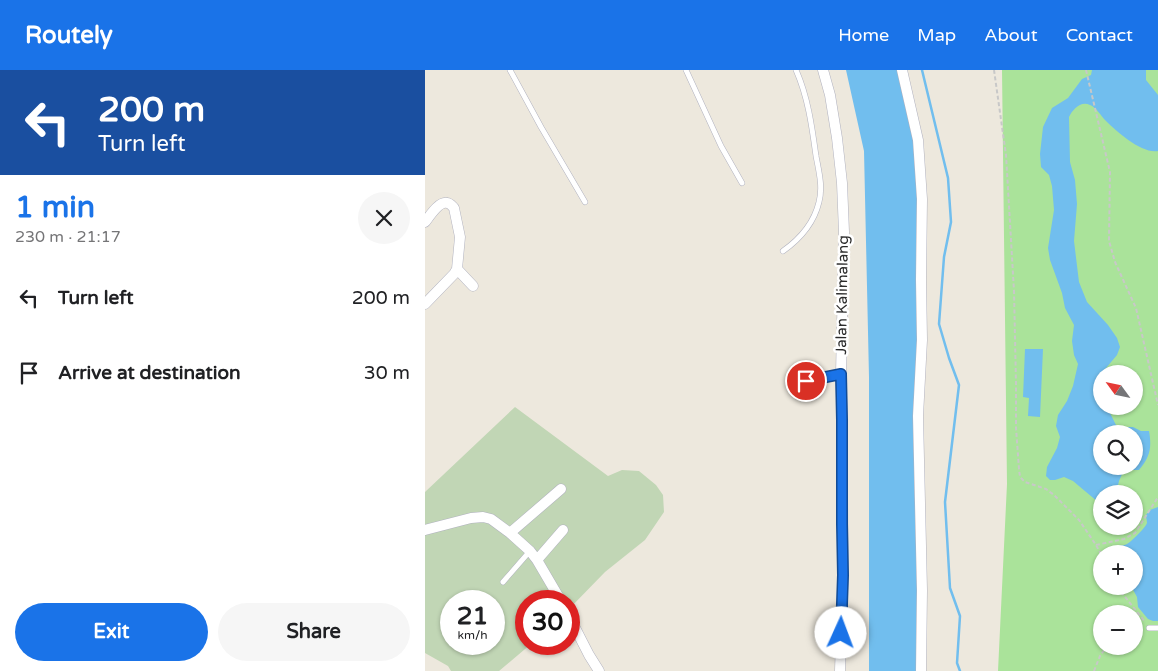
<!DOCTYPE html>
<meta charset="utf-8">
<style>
:root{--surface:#fff;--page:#f6f6f6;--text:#202124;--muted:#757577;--accent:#1a73e8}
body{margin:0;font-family:"Varela Round",sans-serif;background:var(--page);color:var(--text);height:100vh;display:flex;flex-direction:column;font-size:19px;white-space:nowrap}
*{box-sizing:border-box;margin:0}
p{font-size:16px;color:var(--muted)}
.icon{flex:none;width:28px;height:28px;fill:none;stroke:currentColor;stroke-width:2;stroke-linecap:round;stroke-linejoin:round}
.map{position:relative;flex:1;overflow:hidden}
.sheet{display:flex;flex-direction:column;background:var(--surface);width:425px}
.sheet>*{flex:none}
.top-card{background:#1a4fa0;color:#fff;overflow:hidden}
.needle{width:32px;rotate:303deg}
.fabs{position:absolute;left:668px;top:295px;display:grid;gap:10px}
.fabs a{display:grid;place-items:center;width:50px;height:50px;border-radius:50%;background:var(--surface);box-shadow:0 1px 4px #0004;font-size:25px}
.speed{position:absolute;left:15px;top:520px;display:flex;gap:10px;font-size:25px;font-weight:700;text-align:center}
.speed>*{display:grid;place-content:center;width:65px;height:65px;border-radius:50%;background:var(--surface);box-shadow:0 1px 4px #0004;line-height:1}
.speed small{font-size:12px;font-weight:400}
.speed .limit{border:8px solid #d22;background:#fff;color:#111}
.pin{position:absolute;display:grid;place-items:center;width:42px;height:42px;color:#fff;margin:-21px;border:2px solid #fff;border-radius:50%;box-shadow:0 1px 5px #0007}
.me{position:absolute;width:55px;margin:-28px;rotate:2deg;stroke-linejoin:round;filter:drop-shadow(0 0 4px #0008)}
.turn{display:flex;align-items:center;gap:18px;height:105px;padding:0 15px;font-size:22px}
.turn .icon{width:65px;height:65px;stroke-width:2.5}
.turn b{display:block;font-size:35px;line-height:42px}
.round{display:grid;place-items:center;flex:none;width:52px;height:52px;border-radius:26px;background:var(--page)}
.head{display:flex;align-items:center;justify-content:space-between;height:85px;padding:0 15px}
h1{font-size:30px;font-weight:700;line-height:38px;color:var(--accent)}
.cta{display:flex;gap:10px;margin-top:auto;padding:10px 15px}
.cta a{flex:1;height:58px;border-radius:30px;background:var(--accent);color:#fff;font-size:20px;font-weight:700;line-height:58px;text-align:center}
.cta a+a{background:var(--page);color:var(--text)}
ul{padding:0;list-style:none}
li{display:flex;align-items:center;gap:15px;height:75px;padding:0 15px}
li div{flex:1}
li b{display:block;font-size:19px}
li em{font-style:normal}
header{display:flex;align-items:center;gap:30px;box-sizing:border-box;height:70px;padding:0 25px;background:var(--accent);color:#fff}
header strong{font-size:24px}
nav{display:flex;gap:28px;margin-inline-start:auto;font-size:18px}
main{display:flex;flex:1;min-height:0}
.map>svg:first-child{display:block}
.green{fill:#aae39a;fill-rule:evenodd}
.cemetery{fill:#c1d6b5;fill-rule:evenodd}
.water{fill:#71beee;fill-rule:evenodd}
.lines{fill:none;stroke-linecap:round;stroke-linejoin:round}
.stream{stroke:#71beee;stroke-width:2.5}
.service-casing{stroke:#b1b2bf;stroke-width:6}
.minor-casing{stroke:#b1b2bf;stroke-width:11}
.path{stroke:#c8c8c8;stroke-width:2;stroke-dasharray:4 2.5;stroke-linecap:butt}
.service{stroke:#fff;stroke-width:5}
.minor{stroke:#fff;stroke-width:10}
.route-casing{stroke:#114b97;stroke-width:12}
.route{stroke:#1a73e8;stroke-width:9}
.labels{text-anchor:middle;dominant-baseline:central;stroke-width:5;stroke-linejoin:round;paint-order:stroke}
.street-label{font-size:15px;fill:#2b2b2b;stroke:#fff}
</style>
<header>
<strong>Routely</strong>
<nav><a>Home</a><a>Map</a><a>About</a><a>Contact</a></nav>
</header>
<main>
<section class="sheet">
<div class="top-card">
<div class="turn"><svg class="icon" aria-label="left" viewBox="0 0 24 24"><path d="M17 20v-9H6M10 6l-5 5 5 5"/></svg><div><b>200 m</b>Turn left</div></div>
</div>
<div class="head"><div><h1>1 min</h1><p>230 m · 21:17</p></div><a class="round"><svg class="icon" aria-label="close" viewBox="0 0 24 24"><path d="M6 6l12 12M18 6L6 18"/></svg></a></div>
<ul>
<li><svg class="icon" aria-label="left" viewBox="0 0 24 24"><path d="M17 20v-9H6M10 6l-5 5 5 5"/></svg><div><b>Turn left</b></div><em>200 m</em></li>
<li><svg class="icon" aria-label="arrive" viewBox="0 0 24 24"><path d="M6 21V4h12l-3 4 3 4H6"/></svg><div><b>Arrive at destination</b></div><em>30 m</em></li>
</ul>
<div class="cta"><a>Exit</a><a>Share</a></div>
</section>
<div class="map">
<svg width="733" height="601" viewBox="0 0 733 601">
<rect width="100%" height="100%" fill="#ede8dd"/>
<!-- green -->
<path class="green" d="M577 0H733V601H573L582 414ZM676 304H709V336H676ZM676 364H709V396H676ZM676 424H709V456H676ZM676 484H709V516H676ZM676 544H709V576H676Z"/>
<!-- cemetery -->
<path class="cemetery" d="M90 337 183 406 197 400 214 401 231 415 238 425 239 442 220 470 180 502 144 539V531H101V574H106L74 601H26L23 596 0 583V422ZM26 531H69V574H26Z"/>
<!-- water -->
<path class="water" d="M421 0H476L493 70 495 601H444V307L439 81Z
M667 0H721V10L733 25V81C717 84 692 62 681 51 676 46 671 37 665 35 656 30 647 40 644 47L645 92 650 110 652 134 649 171 654 212 662 232 683 255 692 268 695 277 692 285 676 304 672 317V327L676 333V336H679L684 341 691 355 695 357H708L716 361H724C727 378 725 387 714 400H703L698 402 694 411 691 424H676V433L673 432 648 411 639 407 630 410H625L621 406 622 397 632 378 635 367 631 356 633 345 642 331 648 316 653 294 649 285 647 271 649 255 640 238 637 223 625 190 623 178 629 140 627 116 624 105 616 97 615 84 618 57 627 38 643 28 657 9 666 5ZM676 364H709V396H676Z
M600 279H618L615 347 603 346 604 328 598 327Z
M733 437V551H728L723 549 713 537 712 527 706 516H709V484H680L683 478C689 475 696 477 702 474 706 472 721 457 722 453 722 451 721 447 721 445L725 440Z"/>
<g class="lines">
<!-- stream -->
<path class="stream" d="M497 0 523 108 526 152 519 187 514 254 524 288 534 315 520 432 525 518 535 546 532 593 535 601"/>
<!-- service casing -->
<g class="service-casing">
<path id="service" d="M85 0 116 57 160 132
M261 0 296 76 317 113
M358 181C375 169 389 153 394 132 398 117 394 102 391 86 387 57 383 27 371 0
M363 314 416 305
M78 512 105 481
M724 558H733"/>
</g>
<!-- minor casing -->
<g class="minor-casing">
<path id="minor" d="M398 0 405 25 412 68 417 113 419 162 416 305 417 350 418 505 415 601
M477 0 493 70 497 129 496 210 497 270 493 346 497 520 496 601
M0 152C4 147 14 131 22 133 25 133 27 136 29 138L35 167 32 199 29 204 0 234
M32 199 48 216
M0 460 46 448 58 447 66 449 85 463 105 481 112 490 136 531
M85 463 136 419
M112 490 138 460
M144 546 164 585 174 601"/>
</g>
<!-- path -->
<path class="path" d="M569 0 581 85 589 221 591 314V358L594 399 595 407 600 412 621 419 629 425 654 450 671 475 676 484
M661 0 685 102 684 171 690 192 711 238 733 335
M671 475 699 469 710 463 733 427
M693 516 697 523 720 552
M709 563 717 561
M669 601 675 586 682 576"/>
<!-- service -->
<use href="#service" class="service"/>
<!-- minor -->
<use href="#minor" class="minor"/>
</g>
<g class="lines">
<!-- route casing -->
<g class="route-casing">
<path id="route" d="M381 311 416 304 417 350V454L418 505 416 563"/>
</g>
<!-- route -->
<use href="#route" class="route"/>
</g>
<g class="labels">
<!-- street labels -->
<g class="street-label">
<text transform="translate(417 225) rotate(-89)">Jalan Kalimalang</text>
</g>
</g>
</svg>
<div class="fabs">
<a><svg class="needle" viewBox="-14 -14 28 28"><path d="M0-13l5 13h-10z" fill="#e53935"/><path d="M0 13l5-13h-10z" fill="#757577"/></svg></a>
<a><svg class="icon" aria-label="search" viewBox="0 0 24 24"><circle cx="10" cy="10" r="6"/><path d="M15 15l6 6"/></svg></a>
<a><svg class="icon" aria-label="layers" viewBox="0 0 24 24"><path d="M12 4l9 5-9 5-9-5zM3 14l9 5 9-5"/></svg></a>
<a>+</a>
<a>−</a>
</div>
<div class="speed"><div>21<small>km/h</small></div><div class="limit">30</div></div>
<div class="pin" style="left:381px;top:311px;background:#d93025"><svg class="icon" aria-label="arrive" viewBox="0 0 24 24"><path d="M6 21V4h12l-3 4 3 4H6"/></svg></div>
<svg class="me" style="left:416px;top:563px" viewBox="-20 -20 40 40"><circle r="19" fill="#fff"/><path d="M0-13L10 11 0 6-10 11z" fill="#1a73e8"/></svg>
</div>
</main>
